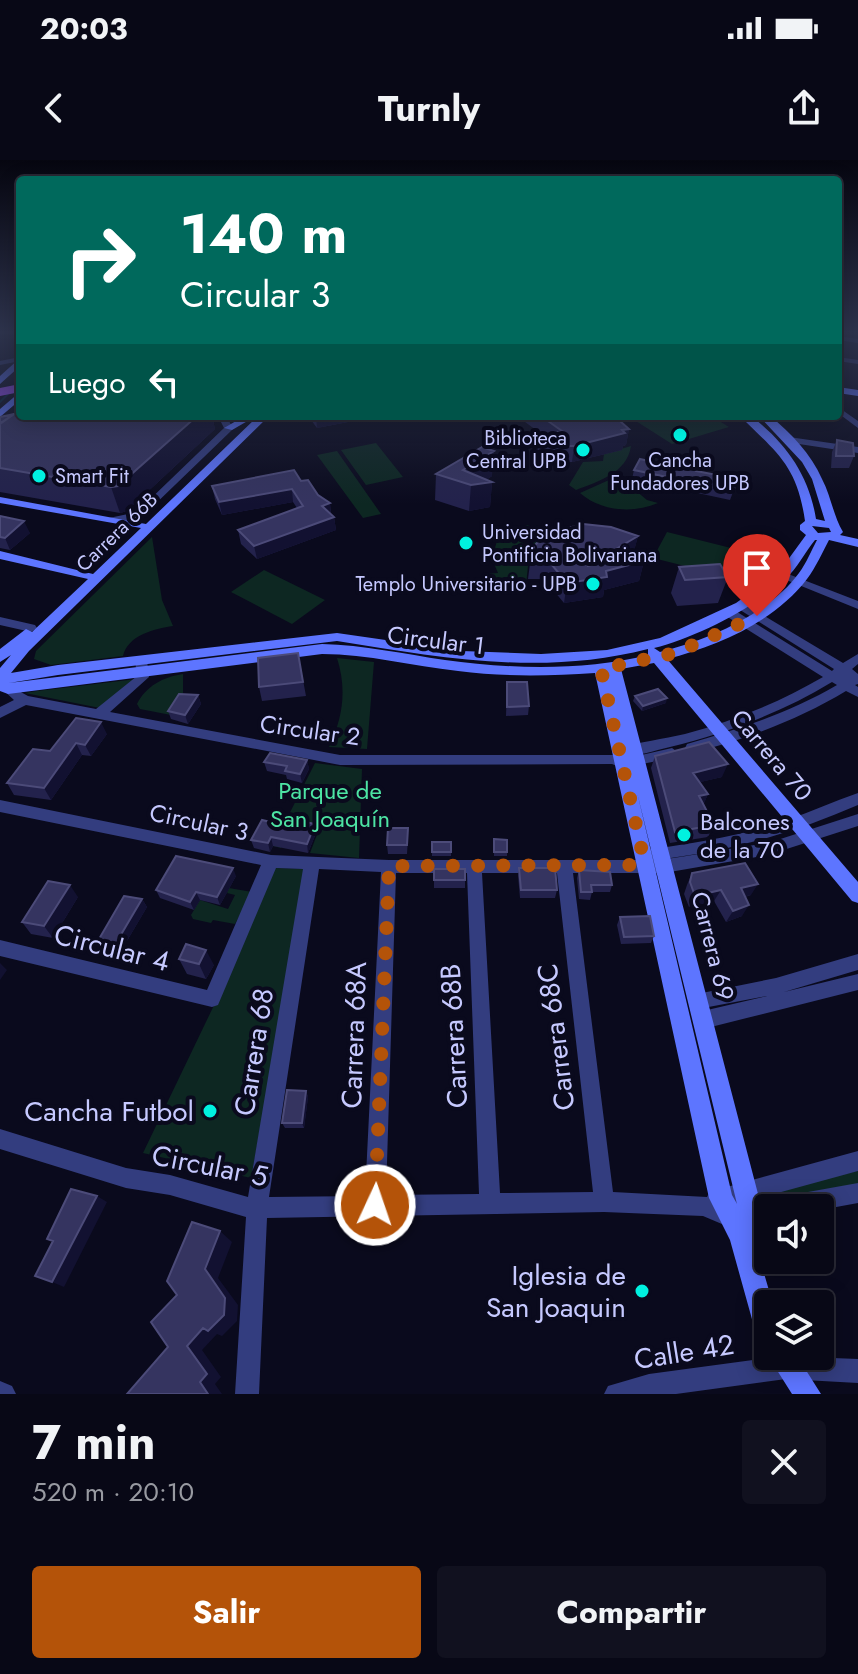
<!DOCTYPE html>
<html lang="es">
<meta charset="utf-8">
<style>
:root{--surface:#080816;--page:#11111f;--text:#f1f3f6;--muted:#989aa1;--line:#292935;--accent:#b45309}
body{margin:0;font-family:Jost,sans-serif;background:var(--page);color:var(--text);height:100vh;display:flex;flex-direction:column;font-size:30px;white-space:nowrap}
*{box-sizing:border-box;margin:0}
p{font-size:26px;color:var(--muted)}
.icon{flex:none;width:44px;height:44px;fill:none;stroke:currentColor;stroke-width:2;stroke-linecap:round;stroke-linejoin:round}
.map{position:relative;height:1234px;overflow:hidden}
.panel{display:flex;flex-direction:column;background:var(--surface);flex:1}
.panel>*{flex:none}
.top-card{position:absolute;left:16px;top:16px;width:826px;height:244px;border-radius:8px;box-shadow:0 4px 20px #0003,0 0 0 2px var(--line);background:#00695c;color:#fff;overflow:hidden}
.buttons{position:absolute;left:754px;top:1034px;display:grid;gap:16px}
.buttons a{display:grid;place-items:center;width:80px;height:80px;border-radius:8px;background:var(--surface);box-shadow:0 4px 20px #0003,0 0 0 2px var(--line);font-size:40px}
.pin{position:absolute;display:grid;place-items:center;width:68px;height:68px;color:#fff;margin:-82px -34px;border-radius:50% 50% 50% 0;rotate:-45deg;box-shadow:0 0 8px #0007}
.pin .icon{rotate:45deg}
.me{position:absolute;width:88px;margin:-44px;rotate:3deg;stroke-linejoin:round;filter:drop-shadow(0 0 6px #0008)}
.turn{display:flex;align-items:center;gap:28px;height:168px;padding:0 32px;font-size:36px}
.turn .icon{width:104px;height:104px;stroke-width:2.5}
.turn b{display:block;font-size:56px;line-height:68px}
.then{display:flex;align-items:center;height:76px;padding:0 32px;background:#0003;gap:16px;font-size:30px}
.round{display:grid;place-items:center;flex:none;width:84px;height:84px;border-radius:8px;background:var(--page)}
.summary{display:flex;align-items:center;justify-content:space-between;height:136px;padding:0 32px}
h1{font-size:48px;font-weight:700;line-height:60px}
.button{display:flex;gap:16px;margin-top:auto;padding:16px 32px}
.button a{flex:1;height:92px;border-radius:8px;background:var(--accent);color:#fff;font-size:32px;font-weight:700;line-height:92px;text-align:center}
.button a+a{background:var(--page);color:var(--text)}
.status{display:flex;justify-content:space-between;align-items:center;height:56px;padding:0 40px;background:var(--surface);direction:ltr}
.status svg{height:22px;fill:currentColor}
header{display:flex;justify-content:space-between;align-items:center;height:104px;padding:0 32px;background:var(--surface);font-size:36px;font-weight:700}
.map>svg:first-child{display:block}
.green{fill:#0d2722}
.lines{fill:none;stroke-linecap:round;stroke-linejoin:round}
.stream{stroke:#06223a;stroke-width:2}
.street{fill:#333d7f;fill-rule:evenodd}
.secondary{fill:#5d75ff;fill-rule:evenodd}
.primary{fill:#9e4dff;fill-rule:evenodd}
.wall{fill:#23224c}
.shaded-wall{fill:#121131}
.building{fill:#353460;stroke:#4c4b79;stroke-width:2}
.route{stroke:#b45309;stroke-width:14;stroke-dasharray:0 25.2}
.poi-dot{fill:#00f1e0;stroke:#0a0a1d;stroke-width:3}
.labels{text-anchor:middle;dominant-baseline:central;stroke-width:8;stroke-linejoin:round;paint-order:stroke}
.far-poi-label{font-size:20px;fill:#c6c9ff;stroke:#0a0a1d;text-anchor:end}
.far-street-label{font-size:20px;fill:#c6c9ff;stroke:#0a0a1d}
.street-label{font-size:24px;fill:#c6c9ff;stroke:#0a0a1d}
.park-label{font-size:24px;fill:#4de4a4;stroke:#0a0a1d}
.poi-label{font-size:24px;fill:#c6c9ff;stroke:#0a0a1d;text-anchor:start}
.near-street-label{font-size:28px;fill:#c6c9ff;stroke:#0a0a1d}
.near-poi-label{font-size:28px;fill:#c6c9ff;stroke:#0a0a1d;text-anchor:end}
</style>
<div class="status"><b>20:03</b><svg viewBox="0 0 49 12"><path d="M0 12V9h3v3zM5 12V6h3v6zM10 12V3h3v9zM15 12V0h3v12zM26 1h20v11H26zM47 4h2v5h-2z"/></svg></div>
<header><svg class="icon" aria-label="back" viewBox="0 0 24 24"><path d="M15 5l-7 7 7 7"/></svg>Turnly<svg class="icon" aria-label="share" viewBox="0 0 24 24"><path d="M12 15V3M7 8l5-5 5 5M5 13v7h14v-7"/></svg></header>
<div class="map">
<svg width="858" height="1234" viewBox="0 0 858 1234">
<rect width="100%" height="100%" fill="#0a0a1d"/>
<!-- green -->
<path class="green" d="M628 256H711L729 267 672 284Z
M376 283 403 317 366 325 341 290Z
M631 286C627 313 599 321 576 330L569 325 583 302 603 301 604 294Z
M337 291 381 354 363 358 317 295Z
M618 316 647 340 658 343C633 354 600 351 580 333Z
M527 365 539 366 550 380 528 406 526 425 489 418 487 414 498 413 492 399 498 377 491 375Z
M667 372 755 394 745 421 653 398Z
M152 377 162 440 173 466C154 469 128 475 123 496L51 505 34 499 36 491Z
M264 410 325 440 292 464 231 432Z
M337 498 374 502 367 589 329 587C343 558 347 529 337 498Z
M183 514V537L171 555 140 549 137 544C146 526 163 517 183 514Z
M137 519 100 548 25 533 37 531Z
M315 603 362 609 359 698 310 693 318 672 292 666 281 688 273 686Z
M274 708 308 709 251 1018 143 993 217 839Z
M229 728 252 732 235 764 213 760 211 763 193 759 191 755 200 740 228 749 235 735 227 733Z
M858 1011V1025L780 1042 775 1029Z"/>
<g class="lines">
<!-- stream -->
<path class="stream" d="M16 219 20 214
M0 242 9 233"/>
<!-- street -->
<path class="street" d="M838 176 858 179V183L838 180Z
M20 197V201L0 205V201Z
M838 197 858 200V204L838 201Z
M838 247 858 261V268L838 253Z
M218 256H226L233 268 232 270 147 352 135 359 109 362V358L128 354 141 348 224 268Z
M789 277 858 287V293L786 282 785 280Z
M783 412 858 441V449L779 417 778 415Z
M741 442 843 503 858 494V504L852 509 858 514V524L855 525 858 527V537L846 531C798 560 746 579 692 593L685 588 687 584C739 569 789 553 837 525L832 522C781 553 727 573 670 587 654 591 637 596 621 597L637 596 672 588 679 593 672 598 622 608 612 604 340 605 26 545 0 558V547L14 540 2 529 8 525 28 536 96 549 137 516 135 500 141 496 147 500 149 517 110 552 340 595H618L616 592 618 588C640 582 663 579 685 574 734 561 780 542 823 517L726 456V450H734L832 511 834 509 737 448V444Z
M0 457 35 465 37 468 31 472 0 465Z
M858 633V645C794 673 727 692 658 700L768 683 858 654V666L768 695 664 713H573L613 1032 707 1037 709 1033 716 1030 858 991V1011L730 1046 858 1023V1043L820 1050V1048H768V1060L729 1067 703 1056 604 1052 267 1058 259 1234H235L246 1057 170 1035 126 1028 0 989V969L126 1008 170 1015 248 1037 303 709 276 708 218 845 212 847 0 796V780L207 830 261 705 0 652V640L271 695 389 700H648L643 695 646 691 651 689C697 683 743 675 787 660 811 652 834 641 858 633ZM319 709 381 712 365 1036 269 1037ZM396 713H467L479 1034 386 1035ZM482 713H557L593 1032 500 1033Z
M858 794V810L784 832 858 814V830L703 869 697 866 694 860 697 854 703 851 767 836 698 849 692 847 689 841 692 835 776 818Z
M782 1196 858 1199V1223L786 1219 676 1234H604L608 1226 649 1214Z
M0 1221 12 1226 16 1234H0Z"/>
<!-- secondary -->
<path class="secondary" d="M20 198V206L0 224V216Z
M838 227 858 230V236L838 233Z
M20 232V240L0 257V249Z
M258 256H269L29 491 11 513 58 505 337 473 462 491 541 494 607 490 660 478 736 443 779 412 806 375 800 370V365L805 361C797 305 777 293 740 256H751C786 283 809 315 816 359L825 361 812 319 802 302 759 256H770C791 273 811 294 822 319 831 336 833 355 843 372L840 375 858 379V387L829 380C822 393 816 407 807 419 774 462 718 486 667 499L858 722V743L852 741 654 503 621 509 763 1053 753 1076 773 1144H768V1183L759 1179 755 1170 730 1080 709 1038 595 513C549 516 504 517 458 511 412 506 368 494 322 494L8 534 0 531V508L11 495 0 502V489L26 469 32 472 88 419 0 399V391L93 414 141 368 0 343V337L146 364ZM812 366 829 368 831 372 818 373ZM815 380H817C811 391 807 402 799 413 769 454 708 480 660 492L654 488C695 478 754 448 785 419 797 409 805 392 815 380ZM337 481C442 498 543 516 648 489V495C584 511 510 509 445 500 404 494 364 485 322 484L9 523 58 515ZM637 632 737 1044 732 1035Z
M243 257 251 259 232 270 224 268Z
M768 1196H797L821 1234H792Z"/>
<!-- primary -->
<path class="primary" d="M20 224V232L0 236V228Z"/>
</g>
<!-- wall -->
<path class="wall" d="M20 256H212L215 269 127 351 120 353 0 332V257Z
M308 256H379L317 268Z
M517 256H601L609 261 629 269 626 285 623 286 622 290 572 302 544 303 535 294 537 277 544 276Z
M837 280 854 296 849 308H831L832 292Z
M634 310 697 311 738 319 730 340 632 319Z
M436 314 492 316 486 320 492 322 490 347 469 351 435 340Z
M301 321 330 343 331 354 334 357 336 370 257 399 241 384 238 370 297 348 293 342 222 355 215 339 212 326Z
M0 356 30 373 10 390 0 388Z
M638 376 633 394 644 401 639 421 604 430 603 437 564 443 544 419H528L532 388Z
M679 407 728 417 718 443 677 446 671 433Z
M298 493 306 536 262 541 259 527Z
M507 522 529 546 528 555 506 556Z
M198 535 201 544 188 564 171 559 168 551Z
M635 536 666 543 642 551 633 541Z
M107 574 91 596 82 595 51 640 14 635 7 623 50 591Z
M655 596 722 617 700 622 708 634 703 645 714 665 708 677 670 683 651 608Z
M307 600 309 609 302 623 287 619 286 615 267 611 264 602Z
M316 673 308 693 273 686 270 692 254 688 251 680Z
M408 677 407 694H388L387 685Z
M494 679 507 692V696H494Z
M432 682H451V696H432Z
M519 708 557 730 555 738H520L518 716Z
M434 709 465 720V728H434Z
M579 710 612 725 610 732H592L590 740 579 739 577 718Z
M692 713 751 735 745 737 742 756 726 762 714 741 689 747 684 734 687 725Z
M236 716 220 745 200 740 194 750 160 738 156 730Z
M78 737 53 778 31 774 22 762Z
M142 739 147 747 121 791 105 787 99 779Z
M620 757 654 776 651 783 621 784 617 765Z
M179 799 214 805 206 819 187 814Z
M306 931 308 937 304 968H285L282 963Z"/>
<!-- shaded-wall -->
<path class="shaded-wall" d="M0 172H20L0 175Z
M197 256H212L215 269 127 351 120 353 111 327Z
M316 256H379L317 268Z
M629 269 626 285 623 286 622 290 572 302 574 286Z
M494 291 492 316 480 324 492 322 490 347 469 351 471 325 463 310Z
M292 329 293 342 222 355 219 342Z
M330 343 331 356 322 346Z
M334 357 336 370 257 399 254 386Z
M24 361 30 373 10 390 5 378Z
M638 376 633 395 644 401 639 421 604 430 603 437 564 443 567 423 587 406Z
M198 535 201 544 188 564 185 555Z
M667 538 666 543 642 551 643 546Z
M101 562 107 574 91 596 85 585Z
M76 583 82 595 51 640 44 628Z
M307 600 309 609 302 623 300 614Z
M728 604 722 617 688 625 693 613Z
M708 634 703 646 699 636Z
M315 664 316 673 308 693 307 684Z
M271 677 273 686 270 692 268 683Z
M233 708 236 716 220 745 217 737Z
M758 724 751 735 734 739 741 728Z
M70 725 78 737 53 778 44 766Z
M721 730 714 741 689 747 695 736Z
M196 732 200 740 194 750 190 742Z
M142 739 147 747 121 791 116 783Z
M749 745 742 756 726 762 733 751Z
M206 790 214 805 206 819 199 804Z
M0 803 7 810 0 820Z
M306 931 308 937 304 968 302 963Z
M97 1036 107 1042 64 1127 52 1122Z
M220 1071 232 1082 218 1118 238 1145 237 1161 222 1176 217 1174 202 1190 221 1217 215 1224 222 1234H208L200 1222 187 1186 205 1109Z"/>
<!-- building -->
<path class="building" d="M20 250V256H197L118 326 111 327 0 308V264Z
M14 254 2 262H0V257Z
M541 256H601L609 261H620L629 269 622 270 625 273 574 286H546L537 277 562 271Z
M837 280 853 283 854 296H836Z
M482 287 494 291 463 310 492 322 471 325 436 314Z
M640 299 680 308 683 303 698 306 696 311 738 319 733 331 634 310Z
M294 310 301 321 308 320 318 335 330 343 322 346 334 357 254 386 238 370 303 346 292 329 219 342 212 326Z
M0 356 24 361 5 378 0 377Z
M583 364 611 367 638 376 587 406 641 392 644 401 606 411 607 417 567 423 547 399H530L532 388 546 374Z
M720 404 728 417 685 420 679 407Z
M298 493 303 522 259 527 258 498Z
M507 522H527L529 546 507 547Z
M658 529 667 538 643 546 635 536Z
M179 534 198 535 185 555 168 551Z
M76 558 101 562 85 585 76 583 44 628 7 623 33 589 50 591Z
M709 582 728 604 693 613 708 634 699 636 714 665 675 672 655 596Z
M270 593 307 600 300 614 285 611 287 606 264 602Z
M290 659 315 664 307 684 271 677 268 683 251 680 262 660 287 666Z
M388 668H408L407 685H387Z
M494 679 507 680V692H494Z
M432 682H451V692H432Z
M176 696 233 708 217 737 196 732 190 742 156 730Z
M745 703 758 724 741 728 749 745 733 751 721 730 695 736 690 722 692 713Z
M519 708H555L557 730H521Z
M434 709H465V720H434Z
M579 710 610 712 612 725H591L592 732H581Z
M48 721 70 725 44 766 22 762Z
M124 736 142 739 116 783 99 779Z
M650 756 654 776 624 777 620 757Z
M186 784 206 790 199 804 179 799Z
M287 930 306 931 302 963H282Z
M71 1029 97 1036 52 1122 35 1116 53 1081 47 1079Z
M192 1062 220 1071 205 1109 225 1138 224 1155 208 1171 203 1168 187 1186 207 1214 200 1222 208 1234H127L168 1187 151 1162 177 1135 167 1121Z"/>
<!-- sky -->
<linearGradient id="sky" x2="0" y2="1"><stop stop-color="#060610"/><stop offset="0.5" stop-color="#2d334c"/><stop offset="1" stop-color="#2d334c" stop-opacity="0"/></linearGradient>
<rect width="858" height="344" fill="url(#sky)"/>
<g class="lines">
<!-- route -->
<path class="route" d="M375 1045 389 706 631 705 643 696 601 509 675 493 757 456"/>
</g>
<!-- markers -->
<g class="poi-dot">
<circle cx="680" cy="275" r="8"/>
<circle cx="583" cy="290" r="8"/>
<circle cx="39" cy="316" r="8"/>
<circle cx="466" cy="383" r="8"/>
<circle cx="593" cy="424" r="8"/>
<circle cx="684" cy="675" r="8"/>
<circle cx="210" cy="951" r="8"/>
<circle cx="642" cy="1131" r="8"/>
</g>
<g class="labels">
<!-- far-poi labels -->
<g class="far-poi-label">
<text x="567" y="278">Biblioteca<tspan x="567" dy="23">Central UPB</tspan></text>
<text x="680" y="300" text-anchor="middle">Cancha<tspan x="680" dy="23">Fundadores UPB</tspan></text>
<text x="55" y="316" text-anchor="start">Smart Fit</text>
<text x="482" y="372" text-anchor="start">Universidad<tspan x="482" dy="23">Pontificia Bolivariana</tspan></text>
<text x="577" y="424">Templo Universitario - UPB</text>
</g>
<!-- far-street labels -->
<g class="far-street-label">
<text transform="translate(117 372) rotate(-44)">Carrera 66B</text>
</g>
<!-- street labels -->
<g class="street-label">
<text transform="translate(436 480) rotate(7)">Circular 1</text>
<text transform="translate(310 570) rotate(8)">Circular 2</text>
<text transform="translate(772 595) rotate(50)">Carrera 70</text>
<text transform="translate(199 662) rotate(12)">Circular 3</text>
<text transform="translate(713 786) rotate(76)">Carrera 69</text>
</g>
<!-- park labels -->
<g class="park-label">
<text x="330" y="630">Parque de<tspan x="330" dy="28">San Joaquín</tspan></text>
</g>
<!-- poi labels -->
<g class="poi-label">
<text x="700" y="661">Balcones<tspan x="700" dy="28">de la 70</tspan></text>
</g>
<!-- near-street labels -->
<g class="near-street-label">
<text transform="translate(112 788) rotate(14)">Circular 4</text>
<text transform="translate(354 875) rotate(-88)">Carrera 68A</text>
<text transform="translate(454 876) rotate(-93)">Carrera 68B</text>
<text transform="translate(556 877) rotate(-97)">Carrera 68C</text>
<text transform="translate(254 892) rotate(-81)">Carrera 68</text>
<text transform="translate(210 1006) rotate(11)">Circular 5</text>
<text transform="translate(684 1192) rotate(-9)">Calle 42</text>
</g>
<!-- near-poi labels -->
<g class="near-poi-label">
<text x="194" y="951">Cancha Futbol</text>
<text x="626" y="1115">Iglesia de<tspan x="626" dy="32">San Joaquin</tspan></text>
</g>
</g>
</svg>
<div class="buttons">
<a><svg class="icon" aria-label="sound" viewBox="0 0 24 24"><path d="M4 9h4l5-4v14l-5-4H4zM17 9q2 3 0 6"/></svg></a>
<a><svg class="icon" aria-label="layers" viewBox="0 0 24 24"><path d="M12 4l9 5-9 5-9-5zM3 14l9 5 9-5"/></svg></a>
</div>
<div class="pin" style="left:757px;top:456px;background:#d93025"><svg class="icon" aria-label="arrive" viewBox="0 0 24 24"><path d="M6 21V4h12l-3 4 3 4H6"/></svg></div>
<svg class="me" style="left:375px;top:1045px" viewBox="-20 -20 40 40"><circle r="17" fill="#b45309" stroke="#fff" stroke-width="3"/><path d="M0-11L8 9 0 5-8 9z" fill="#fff"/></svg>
<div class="top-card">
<div class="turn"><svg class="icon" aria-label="right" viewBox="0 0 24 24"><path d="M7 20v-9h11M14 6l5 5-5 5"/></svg><div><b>140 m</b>Circular 3</div></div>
<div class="then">Luego<svg class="icon" aria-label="left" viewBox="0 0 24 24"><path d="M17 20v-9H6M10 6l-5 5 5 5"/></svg></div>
</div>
</div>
<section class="panel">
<div class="summary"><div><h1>7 min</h1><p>520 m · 20:10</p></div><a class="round"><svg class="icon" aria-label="close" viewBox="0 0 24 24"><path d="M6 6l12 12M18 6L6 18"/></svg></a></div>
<div class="button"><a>Salir</a><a>Compartir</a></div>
</section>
